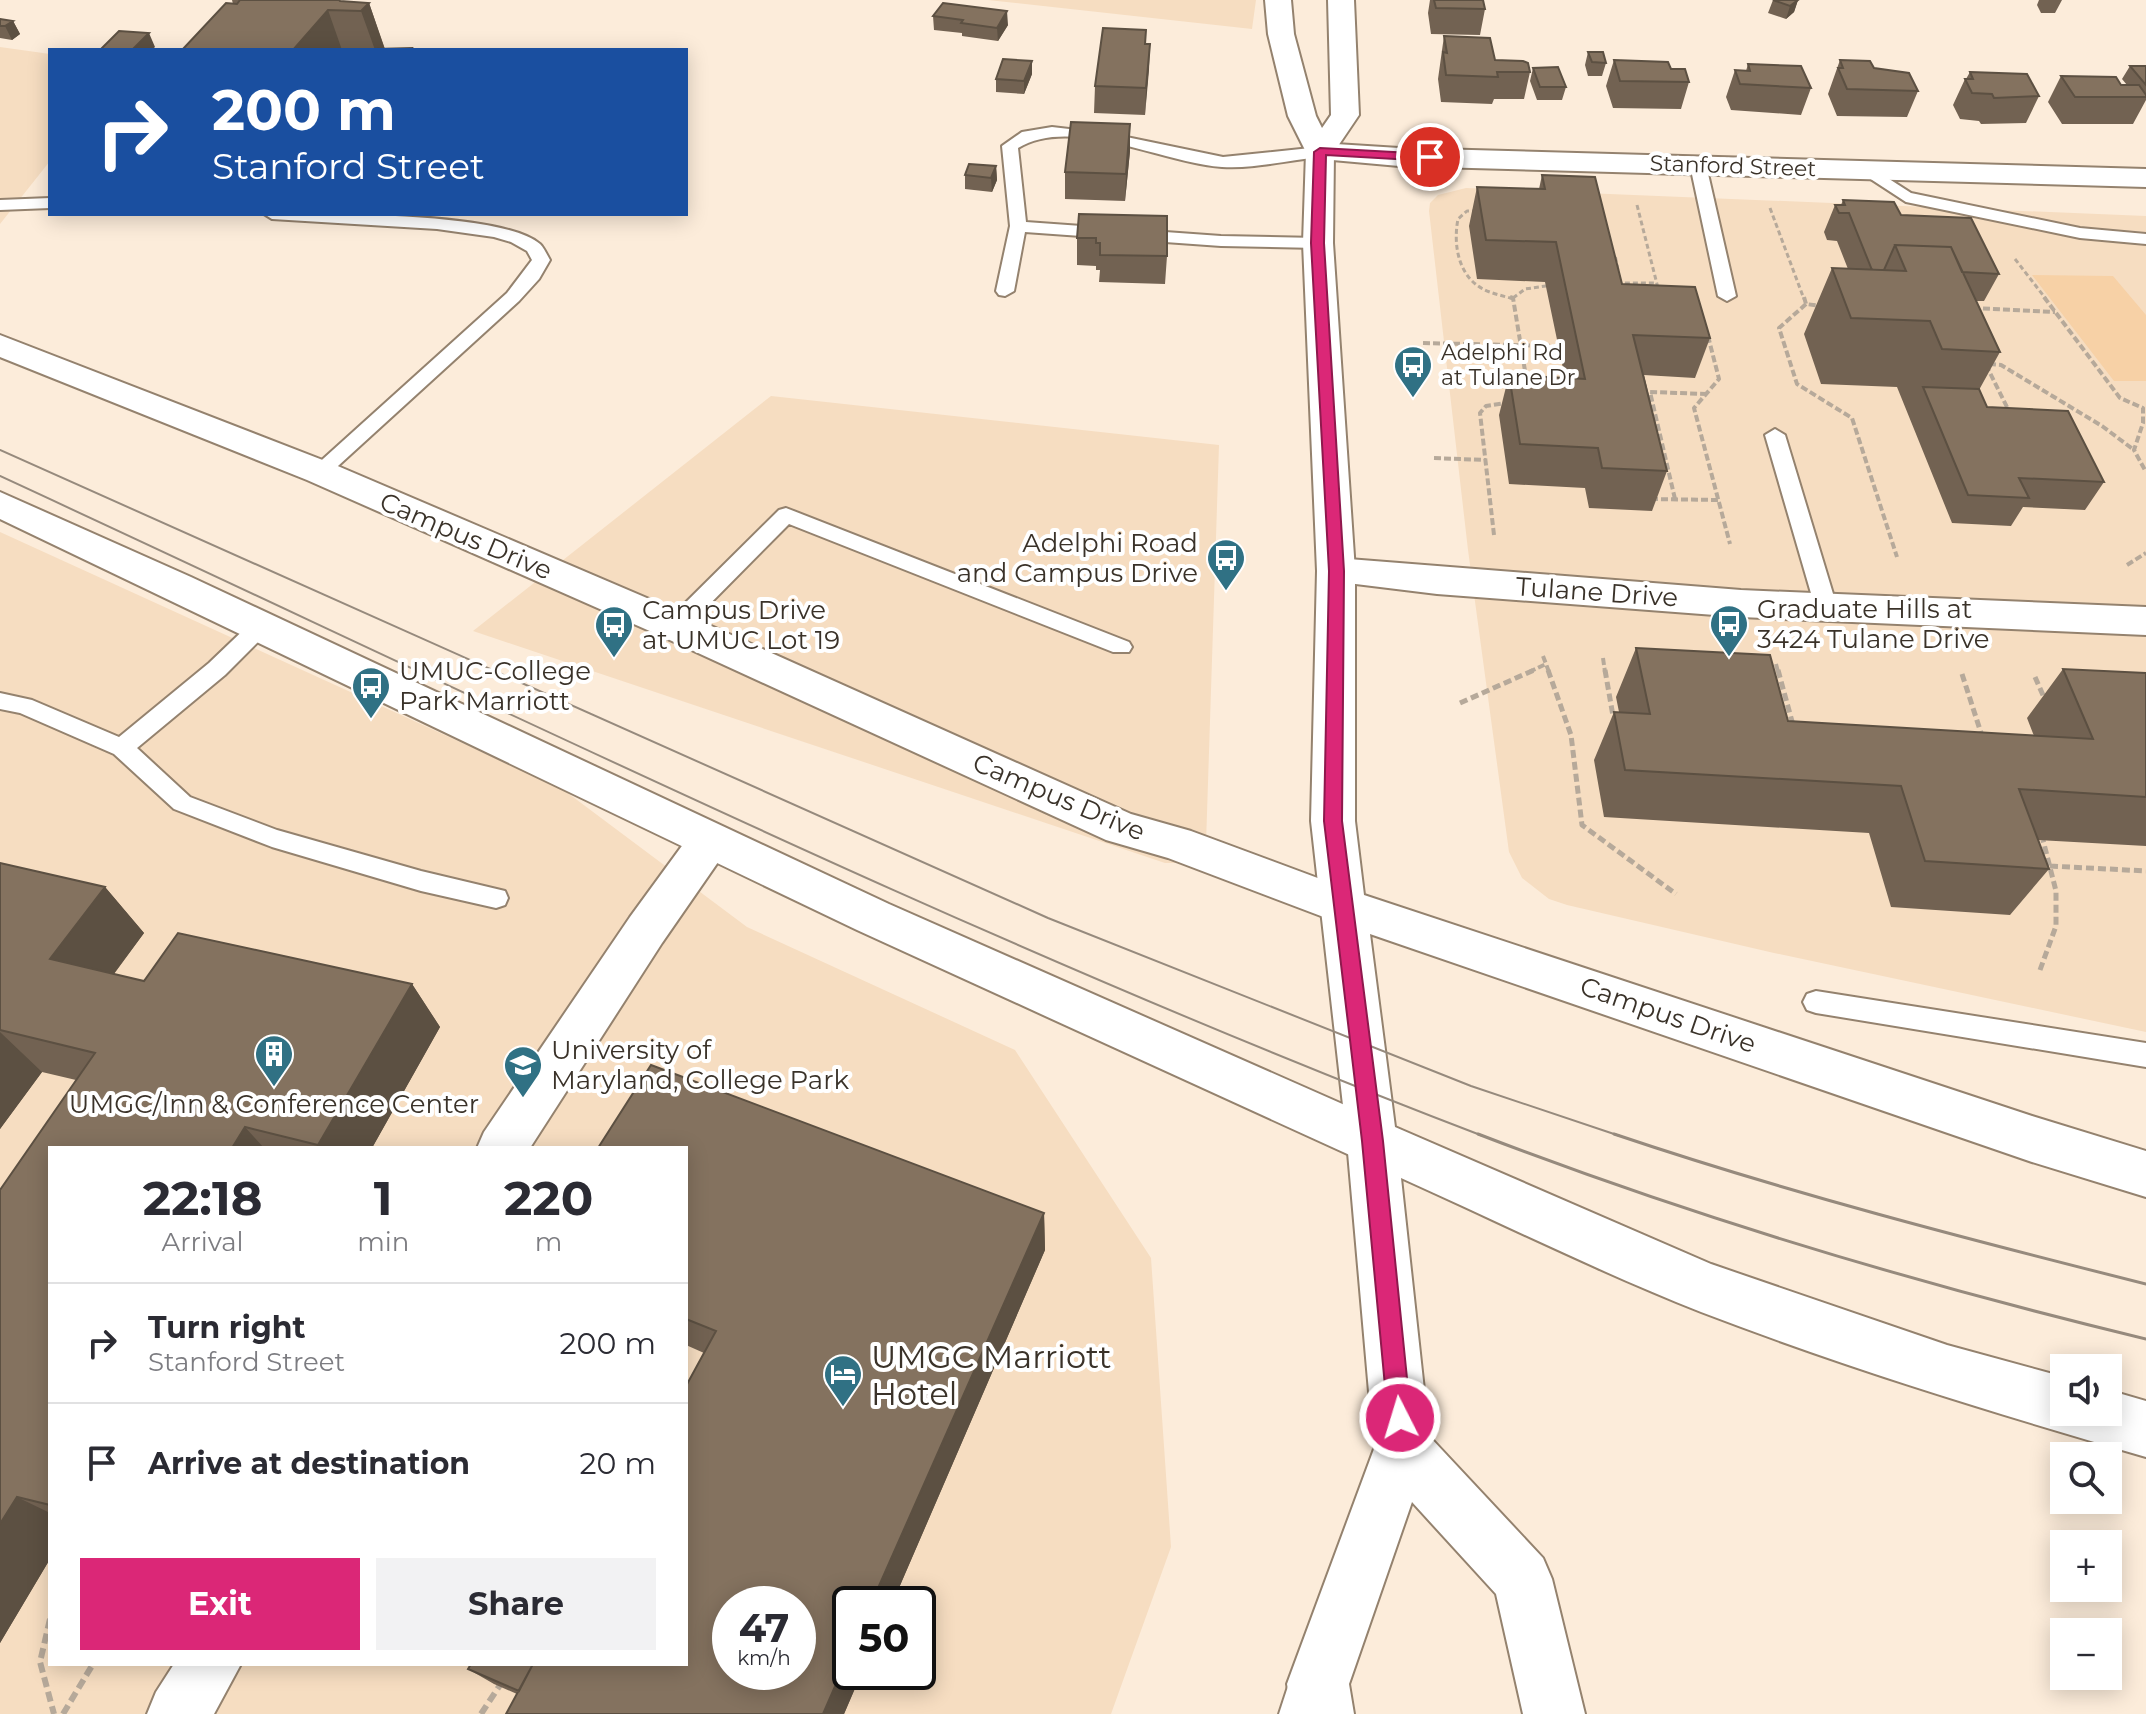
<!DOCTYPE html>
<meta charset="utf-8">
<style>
:root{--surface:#fff;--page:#f2f2f3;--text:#2b2b33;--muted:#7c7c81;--line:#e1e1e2;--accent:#db2777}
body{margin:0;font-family:Montserrat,sans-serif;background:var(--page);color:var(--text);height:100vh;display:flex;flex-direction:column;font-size:30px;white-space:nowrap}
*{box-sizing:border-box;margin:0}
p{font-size:26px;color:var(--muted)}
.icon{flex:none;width:44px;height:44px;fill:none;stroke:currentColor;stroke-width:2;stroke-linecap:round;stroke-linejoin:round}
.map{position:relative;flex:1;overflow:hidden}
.details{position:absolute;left:48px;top:1146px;width:640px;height:520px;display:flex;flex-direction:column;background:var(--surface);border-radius:0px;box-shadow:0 4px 20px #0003}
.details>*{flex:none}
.hud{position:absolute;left:48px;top:48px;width:640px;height:168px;border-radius:0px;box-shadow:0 4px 20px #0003;background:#1a4fa0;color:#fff;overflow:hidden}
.fabs{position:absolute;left:2050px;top:1354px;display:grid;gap:16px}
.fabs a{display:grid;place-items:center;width:72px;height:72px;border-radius:0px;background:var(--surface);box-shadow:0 4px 20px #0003;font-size:40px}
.speed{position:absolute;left:712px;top:1586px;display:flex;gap:16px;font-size:40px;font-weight:700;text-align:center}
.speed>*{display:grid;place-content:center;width:104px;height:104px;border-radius:50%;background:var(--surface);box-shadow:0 4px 20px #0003;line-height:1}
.speed small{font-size:20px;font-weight:400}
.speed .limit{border:4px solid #111;border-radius:12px;background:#fff;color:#111}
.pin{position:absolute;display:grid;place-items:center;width:68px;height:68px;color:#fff;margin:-34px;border:4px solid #fff;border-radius:50%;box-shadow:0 2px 8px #0007}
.me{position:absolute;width:88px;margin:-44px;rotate:355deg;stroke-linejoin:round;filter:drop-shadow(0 0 6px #0008)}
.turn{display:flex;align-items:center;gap:28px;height:168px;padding:0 32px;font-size:36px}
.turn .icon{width:104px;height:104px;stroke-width:2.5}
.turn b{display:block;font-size:56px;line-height:68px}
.eta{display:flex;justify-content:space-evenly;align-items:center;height:136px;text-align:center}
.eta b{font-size:48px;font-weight:700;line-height:56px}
.action{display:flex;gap:16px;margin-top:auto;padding:16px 32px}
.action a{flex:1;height:92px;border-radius:0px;background:var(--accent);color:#fff;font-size:32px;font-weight:700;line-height:92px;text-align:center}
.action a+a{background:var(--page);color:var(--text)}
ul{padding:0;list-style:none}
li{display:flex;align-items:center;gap:24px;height:120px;padding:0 32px;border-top:2px solid var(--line)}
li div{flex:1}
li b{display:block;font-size:30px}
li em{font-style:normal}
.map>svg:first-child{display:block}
.built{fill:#f6ddc1;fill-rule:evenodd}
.green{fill:#f7d1a6}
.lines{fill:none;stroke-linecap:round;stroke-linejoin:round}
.service-casing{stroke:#94826e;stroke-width:4}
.minor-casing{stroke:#94826e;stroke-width:4}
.tertiary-casing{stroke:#94826e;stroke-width:4}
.secondary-casing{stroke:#94826e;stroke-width:4}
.primary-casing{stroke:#94826e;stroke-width:4}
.path-far3{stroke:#b6a99a;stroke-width:3;stroke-dasharray:5 3;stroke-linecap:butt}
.path-far2{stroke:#b6a99a;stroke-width:4;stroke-dasharray:7 3;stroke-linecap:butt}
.path-far1{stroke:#b6a99a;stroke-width:5;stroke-dasharray:8 4;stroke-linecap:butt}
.path{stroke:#b6a99a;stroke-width:6;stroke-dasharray:10 5;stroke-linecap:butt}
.service{fill:#fff;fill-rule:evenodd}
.minor{fill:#fff;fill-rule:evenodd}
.tertiary{fill:#fff;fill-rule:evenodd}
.secondary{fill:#fff;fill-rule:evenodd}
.primary{fill:#fff;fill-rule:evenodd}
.tram-far1{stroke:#968a7d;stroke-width:2}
.tram{stroke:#968a7d;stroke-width:3}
.wall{fill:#726252}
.shaded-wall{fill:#5c5042}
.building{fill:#84725f;stroke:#5c5042;stroke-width:2;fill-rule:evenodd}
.route{fill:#db2777;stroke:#8e194d;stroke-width:2}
.labels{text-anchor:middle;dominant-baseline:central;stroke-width:8;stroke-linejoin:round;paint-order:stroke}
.far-street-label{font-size:22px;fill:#3a3229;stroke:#fff}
.far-poi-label{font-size:22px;fill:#3a3229;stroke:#fff;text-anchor:start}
.street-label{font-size:26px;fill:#3a3229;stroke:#fff}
.poi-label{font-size:26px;fill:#3a3229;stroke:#fff;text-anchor:start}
.near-poi-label{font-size:32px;fill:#3a3229;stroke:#fff;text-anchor:start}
</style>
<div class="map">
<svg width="2146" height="1714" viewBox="0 0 2146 1714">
<rect width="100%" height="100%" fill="#fcecda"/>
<!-- built -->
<path class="built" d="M988 0H1256L1252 29Z
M0 47 50 54V161L0 224Z
M1466 188 2146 216V1032L1774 953 1567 905 1549 899 1522 878 1509 852 1468 550 1429 211 1430 203 1438 195Z
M771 396 1219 445 1206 844 1190 863H1165L473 631Z
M0 532 561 788 747 927 1015 1050 1151 1258 1171 1547 1111 1714H0ZM50 1148H686V1664H50ZM730 1604H798V1672H730ZM850 1604H918V1672H850Z"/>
<!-- green -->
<path class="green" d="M2032 275 2113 276 2146 315V381H2114Z"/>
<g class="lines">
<!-- service casing -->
<g class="service-casing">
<path id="service" d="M1052 127 1112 134 1223 157 1320 147 1328 152 1320 157C1288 160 1255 169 1222 167 1162 163 1072 115 1018 148L1026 222 1221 236 1318 238 1326 243 1318 248 1221 246 1025 232 1014 291 1005 296 999 295 996 291 1010 226 1002 146 1022 132Z
M1698 160 1706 165 1736 296 1727 301 1718 296 1690 165Z
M1869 166 1911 193 2080 228 2146 234V244L2080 238 1906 202 1863 174 1861 171Z
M50 198V208L0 210V200Z
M264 214C317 214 503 211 540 244 544 248 547 255 550 260L539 279 519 301 327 476H313L310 472 313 468 507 293 532 260 527 251 511 242 494 237 437 229 272 219Z
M1775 429 1785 435 1837 607 1833 612H1819L1815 607 1765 435Z
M786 508 1129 642 1132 647 1129 652H1113L789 524 683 631H667L664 626 667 621 779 510Z
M262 617 270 620 273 625 270 630 225 675 137 748 190 797 277 830 421 871 505 891 508 898 505 905 496 908 421 891 272 847 174 809 114 754 20 713 0 709V693L32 700 119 737 209 663 254 620Z
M1816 991 2146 1043V1067L1816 1013 1807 1010 1803 1002 1807 994Z"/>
</g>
<!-- minor casing -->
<g class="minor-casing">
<path id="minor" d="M1320 143 1399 148 2146 169V187L1399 166 1310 158 1306 152 1310 146Z
M1336 558 1741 590 2146 607V635L1741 617 1437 594 1323 580 1317 571 1323 562Z
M710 823 725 828 732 840 725 852 662 943 530 1148H477L484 1132 630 917 695 828Z
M174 1664H241L214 1714H147L156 1692Z"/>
</g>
<!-- tertiary casing -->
<g class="tertiary-casing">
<path id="tertiary" d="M0 335 333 464 689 616 1131 814 1191 831 1358 893 1365 906 1358 919 1342 924 1168 858 1106 840 661 636 307 480 0 357Z
M0 492 191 577 889 904 1390 1125 1397 1141 1390 1157 1372 1164 1354 1157 857 930 0 519Z"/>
</g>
<!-- secondary casing -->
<g class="secondary-casing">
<path id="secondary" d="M1265 0H1291L1294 34 1316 116 1322 128 1331 115 1328 0H1354L1359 115 1334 152 1333 243 1355 571V821L1364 895 2032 1116 2146 1151V1197L2032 1162 1370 934 1395 1127 1711 1264 1947 1345 2064 1377V1412H2108V1390L2146 1401V1457C1997 1414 1847 1368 1701 1312 1600 1272 1501 1223 1401 1178L1429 1436 1543 1558 1552 1579 1585 1714H1523L1496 1594 1412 1502 1349 1684 1354 1714H1292L1287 1684 1374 1449 1347 1141 1311 821 1317 571 1303 243 1306 152 1288 116 1268 34Z"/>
</g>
<!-- primary casing -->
<g class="primary-casing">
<path id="primary" d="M1318 1653 1340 1662 1349 1684 1341 1714H1279L1296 1662Z"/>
</g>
<!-- path-far3 -->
<path class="path-far3" d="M1637 205 1659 292
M1770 208 1804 299
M1477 211H1467L1458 219C1453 244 1458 276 1483 289 1492 294 1505 296 1513 299
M1609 255H1615L1618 270
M2015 259 2046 299
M1622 287 1621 283H1656
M1513 298 1525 289 1546 286"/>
<!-- path-far2 -->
<path class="path-far2" d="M1510 297 1513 298 1527 383
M1804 297 1806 304 1821 306
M2044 297 2120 398 2143 408V423L2134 450 2146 472
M1806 304 1779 328 1797 384 1852 418 1897 557
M1973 308 2055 312
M1708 336 1719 379 1694 408 1730 544
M1423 343 1558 346
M1989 364 2001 365 2102 426 2134 450
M1986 365 2008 409
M1434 458 1486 460
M1651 499 1718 500
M1675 499 1650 392 1706 394
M1494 535 1480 413 1486 406 1506 403
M2127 565 2146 553
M1543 656 1549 672
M1603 658 1605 672
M1776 664 1778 672
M1529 672 1546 664"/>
<!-- path-far1 -->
<path class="path-far1" d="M1548 670 1571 735 1582 825 1676 894
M1605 670 1613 716H1619
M1778 670 1793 725
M1962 674 1982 736
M2035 677 2046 702
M1460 703 1534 670
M2050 866 2146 871
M2040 970 2056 926V891L2043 840"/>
<!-- path -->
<path class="path" d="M50 1619 40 1662 54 1714
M63 1714 93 1664
M481 1714 502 1682"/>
<!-- service -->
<use href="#service" class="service"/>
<!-- minor -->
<use href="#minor" class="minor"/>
<!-- tertiary -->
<use href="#tertiary" class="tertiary"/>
<!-- secondary -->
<use href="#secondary" class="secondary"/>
<!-- primary -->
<use href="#primary" class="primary"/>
<!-- tram-far1 -->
<path class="tram-far1" d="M0 450 1048 918 1471 1086 1620 1136
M0 476C491 703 977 943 1483 1136"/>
<!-- tram -->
<path class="tram" d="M1478 1134C1696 1218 1918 1284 2146 1339
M1614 1134C1789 1193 1967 1239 2146 1284"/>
</g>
<!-- wall -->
<path class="wall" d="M232 0H339L340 1 369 3 385 49 412 48V50H182L233 4Z
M1430 0H1483L1485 9 1480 35 1431 34 1428 13Z
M1773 0H1798L1794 12 1786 19 1768 13Z
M2039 0H2062L2055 13H2041L2037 5Z
M933 16 1008 25 998 41 962 36V33L934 30Z
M0 19 13 21 20 34 12 40 0 38Z
M1146 30V44H1150L1145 115 1094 113 1095 86Z
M1444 36 1495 60 1530 72 1524 99H1494L1492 104 1441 102 1438 79Z
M1588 52 1606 63 1602 76H1588L1585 65Z
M1614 60 1671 69 1689 82 1681 109 1613 108 1606 86Z
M1840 60 1874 68 1918 91 1907 117 1837 116 1828 94Z
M1032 61V74L1024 94 996 92V79Z
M1748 64 1811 88 1801 115 1731 110 1726 97 1735 70 1746 71Z
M2130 66H2146V100L2133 124H2062L2048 102 2061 76 2127 85 2122 79Z
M1533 68 1566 87 1562 100H1537L1530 81Z
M1970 72 2039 96 2026 123 1981 124 1979 121 1960 119 1953 105 1965 79H1966Z
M1130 124V151L1125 201 1065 199V172Z
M996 166 997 180 992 192 965 189V175Z
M1542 175 1622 284 1710 338 1695 378 1644 375 1667 471 1652 511 1589 508 1585 488 1509 484 1499 415 1509 375 1565 378 1545 282 1477 279 1469 226 1477 187 1539 189Z
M1843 200 1901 215 1999 274 1984 301H1976L2000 352 1979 390 1987 407 2104 482 2085 510 2023 507 2011 526 1952 523 1897 387 1821 384 1804 334 1832 268 1848 269 1837 241 1827 240 1824 232 1835 205H1841Z
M1079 214 1167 256 1165 284 1099 282 1100 270H1096V266L1077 265V238Z
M1636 648 1788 721 2034 736 2027 718 2063 669 2146 673V846L2038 840 2049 869 2010 915 1891 907 1869 833 1604 817 1594 760 1614 712H1619L1616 697Z
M0 863 105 887 144 933 114 974 144 981 178 933 412 984 440 1027 372 1148H50V1559L0 1643V1190L76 1080 42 1072 0 1129Z
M686 1148 1044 1213 1045 1250 892 1604H850V1672H862L844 1714H506L517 1694 494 1684 468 1669 686 1664 704 1353 686 1345Z"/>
<!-- shaded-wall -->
<path class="shaded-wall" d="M1798 0 1794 12 1786 19 1790 6Z
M369 3 385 50H375L361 11Z
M328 10 342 50H293Z
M1007 11 1008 25 998 41 997 28Z
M13 21 20 34 12 40 5 26Z
M149 33 155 47 152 50H132Z
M1150 44 1149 70 1145 115 1146 88Z
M1032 61V74L1024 94V81Z
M1130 124V151L1125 201 1126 174Z
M996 166 997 180 992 192 991 178Z
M105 887 144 933 92 1003 50 959Z
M412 984 440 1027 372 1148H320L318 1145Z
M0 1032 42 1072 0 1129Z
M245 1127 264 1148H232Z
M1044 1213 1045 1250 892 1604H871Z
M17 1497 50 1513V1559L0 1643V1524Z
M850 1652V1672H862L844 1714H823Z"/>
<!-- building -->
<path class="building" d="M240 0H339L340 1 369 3 361 11 328 10 293 50H182L226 3 237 4Z
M1434 0H1483L1485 9 1436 8Z
M1773 0H1798L1790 6Z
M943 3 1007 11 997 28 961 23 963 20 933 16Z
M0 19 13 21 5 26H0Z
M1103 28 1146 30 1145 44H1150L1146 88 1095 86Z
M119 31 149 33 132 50H100Z
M1444 36 1490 38 1495 60 1523 61 1528 63 1530 72H1497L1498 77 1446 75 1443 52 1447 53Z
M412 48 411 50H375L376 49Z
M1588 52H1603L1606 63 1592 62Z
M1003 59 1032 61 1024 81 996 79Z
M1614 60 1668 62 1671 69H1685L1689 82 1620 81Z
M1840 60 1870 61 1874 68 1909 73 1918 91 1847 89 1838 68H1843Z
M1748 64 1801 66 1811 88 1740 84 1735 70 1750 71Z
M2130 66H2146V85Z
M1558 67 1566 87H1540L1533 68Z
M1970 72 2027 74 2039 96 1994 98 1992 94 1972 93 1965 79H1973Z
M2061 76 2116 77 2121 85H2139L2146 95V97H2075Z
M1071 122 1130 124 1126 174 1065 172Z
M969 164 996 166 991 178 965 175Z
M1542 175 1595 177 1622 284 1695 287 1710 338 1633 335 1667 471 1602 468 1598 448 1520 444 1509 375 1585 379 1556 242 1486 240 1477 187 1545 189Z
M1843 200 1894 202 1901 215 1971 218 1999 274 1962 272 1951 247 1895 245 1884 270H1872L1849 213H1839L1835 205H1845Z
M1079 214 1167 216V256L1100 255V243H1096V238H1077Z
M1895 245 1951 247 2000 352 1942 349 1930 321 1851 318 1832 268 1906 271Z
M1923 387 1979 389 1987 407 2068 411 2104 482 2019 478 2029 498 1968 495Z
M1636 648 1770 655 1788 721 2093 739 2063 669 2146 673V797L2019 789 2049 869 1925 861 1901 786 1625 770 1614 712 1650 714Z
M0 863 105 887 50 959 144 981 178 933 412 984 318 1145 245 1127 232 1148H50V1505L17 1497 0 1524V1190L95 1053 0 1030Z
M651 1065 1044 1213 871 1604H850V1652L823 1714H506L533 1664H686V1386L716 1331 686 1319V1148H598ZM730 1604H798V1672H730Z
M471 1664H533L519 1691 468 1669Z"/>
<!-- route -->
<path class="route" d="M1320 148 1430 154 1436 157 1430 161 1326 155 1324 243 1344 571 1342 821 1383 1141 1411 1418 1408 1426 1400 1430 1391 1426 1388 1418 1362 1141 1324 821 1329 571 1311 243 1314 152Z"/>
<!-- icons -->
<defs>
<g id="bus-pin" transform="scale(2)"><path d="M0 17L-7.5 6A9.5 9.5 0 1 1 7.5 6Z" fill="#307184" stroke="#fff"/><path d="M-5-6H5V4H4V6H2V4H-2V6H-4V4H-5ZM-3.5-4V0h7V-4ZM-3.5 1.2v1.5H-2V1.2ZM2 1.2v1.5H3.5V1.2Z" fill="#fff"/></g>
<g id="building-pin" transform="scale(2)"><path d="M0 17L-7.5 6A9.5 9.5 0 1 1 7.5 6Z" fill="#307184" stroke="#fff"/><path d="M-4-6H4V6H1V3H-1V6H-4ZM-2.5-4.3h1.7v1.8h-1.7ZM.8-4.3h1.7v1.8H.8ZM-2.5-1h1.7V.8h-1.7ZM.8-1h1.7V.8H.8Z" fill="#fff"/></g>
<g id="university-pin" transform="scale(2)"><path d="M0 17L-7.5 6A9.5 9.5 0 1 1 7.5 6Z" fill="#307184" stroke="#fff"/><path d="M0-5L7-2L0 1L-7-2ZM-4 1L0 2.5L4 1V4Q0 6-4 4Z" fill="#fff"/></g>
<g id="hotel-pin" transform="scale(2)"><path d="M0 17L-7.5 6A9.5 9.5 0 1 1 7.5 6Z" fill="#307184" stroke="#fff"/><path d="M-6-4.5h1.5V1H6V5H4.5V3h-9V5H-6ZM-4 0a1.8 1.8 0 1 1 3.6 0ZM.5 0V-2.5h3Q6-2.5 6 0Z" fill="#fff"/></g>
</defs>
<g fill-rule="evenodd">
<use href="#bus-pin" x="1413" y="365"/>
<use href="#bus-pin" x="1226" y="558"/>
<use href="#bus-pin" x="1729" y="624"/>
<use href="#bus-pin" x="614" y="625"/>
<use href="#bus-pin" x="371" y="686"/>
<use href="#building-pin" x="274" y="1054"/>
<use href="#university-pin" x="523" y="1065"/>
<use href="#hotel-pin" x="843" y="1374"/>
</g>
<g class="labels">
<!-- far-street labels -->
<g class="far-street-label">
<text transform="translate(1733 166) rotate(2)">Stanford Street</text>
</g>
<!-- far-poi labels -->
<g class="far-poi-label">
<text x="1441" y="352">Adelphi Rd<tspan x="1441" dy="25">at Tulane Dr</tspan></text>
</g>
<!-- street labels -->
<g class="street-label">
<text transform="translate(466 536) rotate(23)">Campus Drive</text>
<text transform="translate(1597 592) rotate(4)">Tulane Drive</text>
<text transform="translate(1059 797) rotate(23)">Campus Drive</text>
<text transform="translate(1668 1015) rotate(19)">Campus Drive</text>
</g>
<!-- poi labels -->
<g class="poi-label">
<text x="1198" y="543" text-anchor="end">Adelphi Road<tspan x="1198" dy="30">and Campus Drive</tspan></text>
<text x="1757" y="609">Graduate Hills at<tspan x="1757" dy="30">3424 Tulane Drive</tspan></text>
<text x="642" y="610">Campus Drive<tspan x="642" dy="30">at UMUC Lot 19</tspan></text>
<text x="399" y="671">UMUC-College<tspan x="399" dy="30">Park Marriott</tspan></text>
<text x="551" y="1050">University of<tspan x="551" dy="30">Maryland, College Park</tspan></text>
<text x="274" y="1104" text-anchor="middle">UMGC/Inn &amp; Conference Center</text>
</g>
<!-- near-poi labels -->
<g class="near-poi-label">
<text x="871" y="1356">UMGC Marriott<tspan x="871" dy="37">Hotel</tspan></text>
</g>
</g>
</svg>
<div class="fabs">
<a><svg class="icon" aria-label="sound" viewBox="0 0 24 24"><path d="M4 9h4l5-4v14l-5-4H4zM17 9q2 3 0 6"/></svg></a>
<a><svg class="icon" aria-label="search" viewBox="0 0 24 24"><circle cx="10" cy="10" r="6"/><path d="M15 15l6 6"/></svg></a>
<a>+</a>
<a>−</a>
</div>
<div class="speed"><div>47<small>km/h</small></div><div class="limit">50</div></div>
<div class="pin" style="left:1430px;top:157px;background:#d93025"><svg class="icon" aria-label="arrive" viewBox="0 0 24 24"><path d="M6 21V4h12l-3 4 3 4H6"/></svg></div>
<svg class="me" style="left:1400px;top:1418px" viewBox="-20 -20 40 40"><circle r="17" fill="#db2777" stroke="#fff" stroke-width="3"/><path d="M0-11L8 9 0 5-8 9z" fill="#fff"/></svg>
<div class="hud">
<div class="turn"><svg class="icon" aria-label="right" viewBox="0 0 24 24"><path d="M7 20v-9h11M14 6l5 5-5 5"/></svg><div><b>200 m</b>Stanford Street</div></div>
</div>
<section class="details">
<div class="eta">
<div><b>22:18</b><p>Arrival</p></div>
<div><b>1</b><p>min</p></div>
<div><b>220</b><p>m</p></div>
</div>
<ul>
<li><svg class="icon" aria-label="right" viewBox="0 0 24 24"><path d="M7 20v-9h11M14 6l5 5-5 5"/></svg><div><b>Turn right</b><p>Stanford Street</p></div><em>200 m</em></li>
<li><svg class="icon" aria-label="arrive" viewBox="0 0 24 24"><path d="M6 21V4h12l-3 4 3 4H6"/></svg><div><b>Arrive at destination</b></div><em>20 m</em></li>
</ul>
<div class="action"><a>Exit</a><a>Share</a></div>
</section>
</div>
